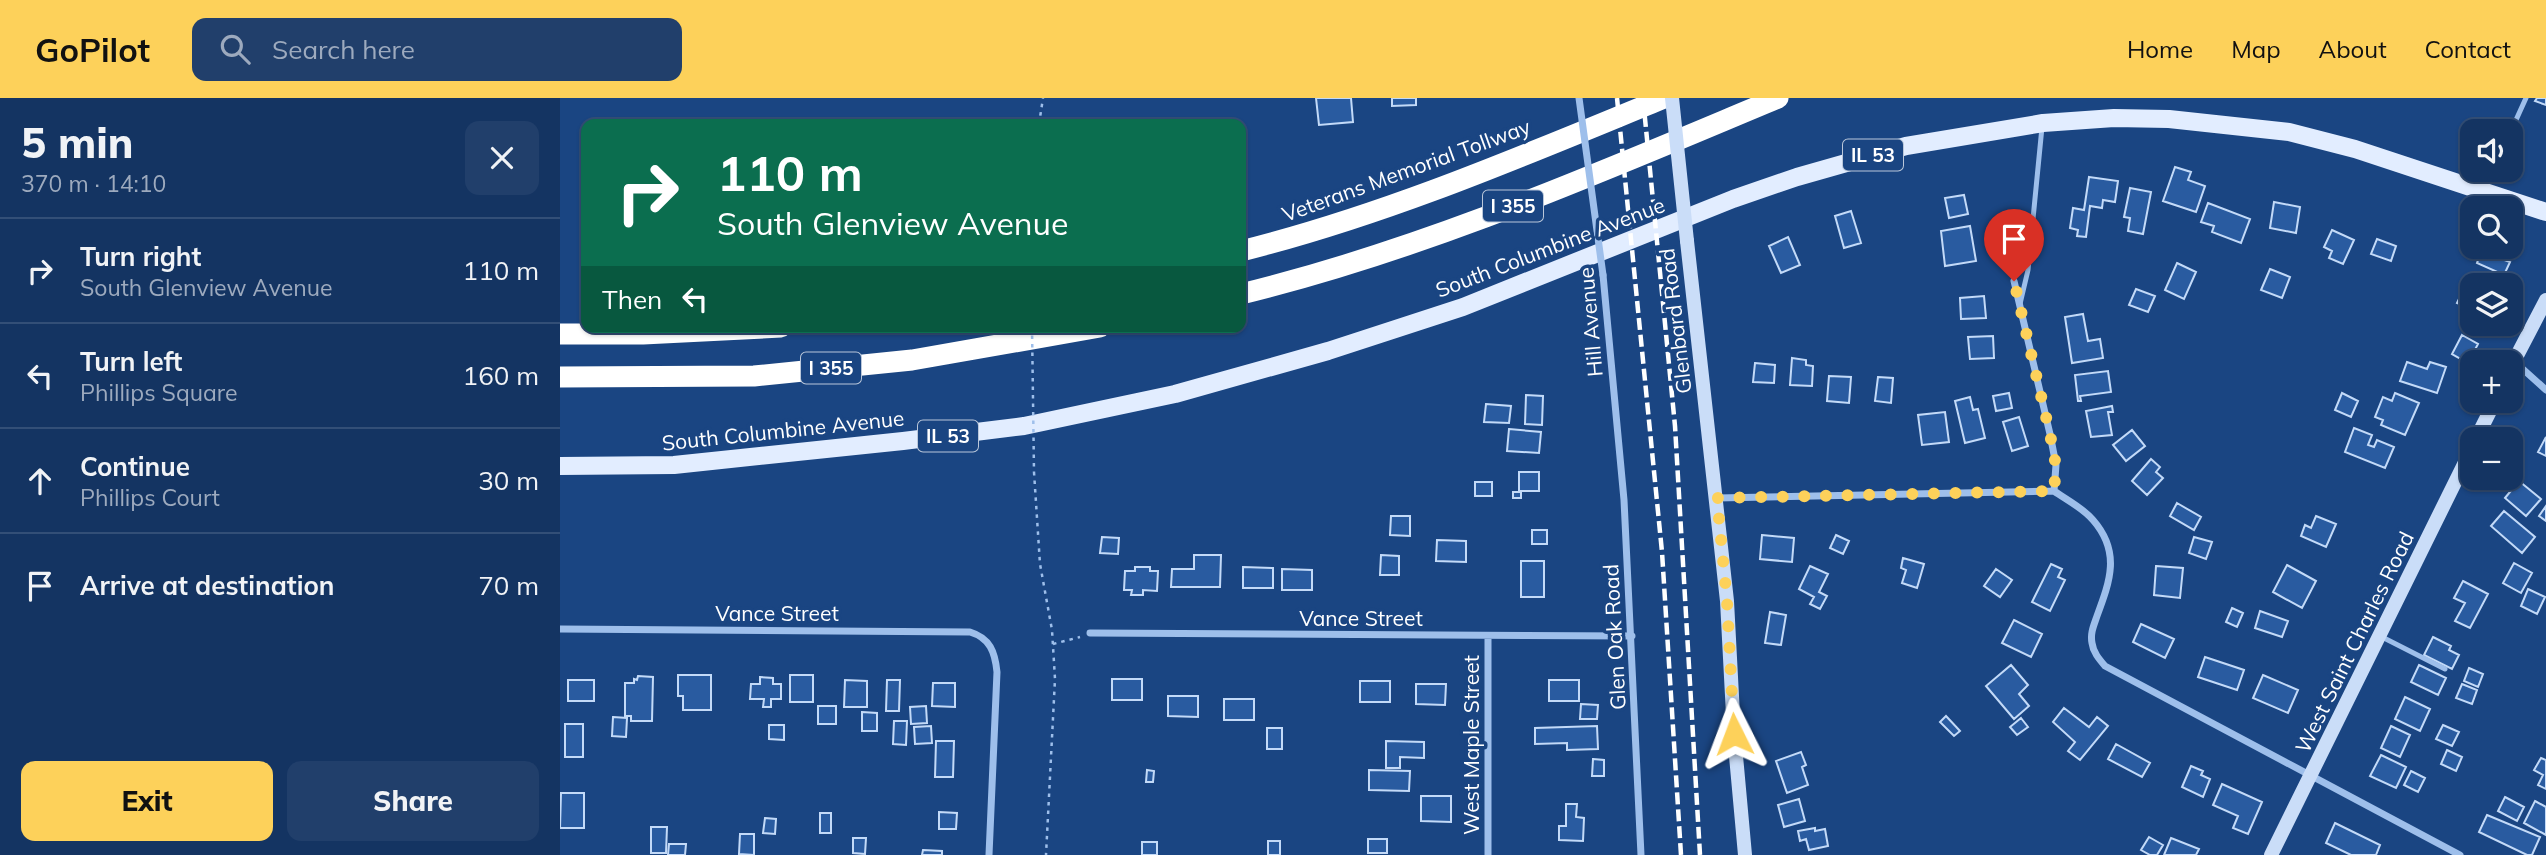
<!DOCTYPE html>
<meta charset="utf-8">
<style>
:root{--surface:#143462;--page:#213f6b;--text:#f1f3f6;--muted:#9daabe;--line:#334f77;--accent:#fdd15a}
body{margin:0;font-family:Mulish,sans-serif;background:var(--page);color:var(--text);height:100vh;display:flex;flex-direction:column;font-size:26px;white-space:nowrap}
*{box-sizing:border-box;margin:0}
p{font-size:23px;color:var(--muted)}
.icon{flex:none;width:38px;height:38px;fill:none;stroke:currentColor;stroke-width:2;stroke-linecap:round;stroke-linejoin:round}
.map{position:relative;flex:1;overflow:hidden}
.sheet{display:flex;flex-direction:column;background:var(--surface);width:560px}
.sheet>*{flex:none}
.hud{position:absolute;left:21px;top:21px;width:665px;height:214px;border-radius:14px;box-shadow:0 2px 5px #0004,0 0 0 2px var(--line);background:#0b6e4f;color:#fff;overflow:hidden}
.fabs{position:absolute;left:1900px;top:21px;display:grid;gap:14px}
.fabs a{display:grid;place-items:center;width:63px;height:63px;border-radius:14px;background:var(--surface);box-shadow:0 2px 5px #0004,0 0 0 2px var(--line);font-size:35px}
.pin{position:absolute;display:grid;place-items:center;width:60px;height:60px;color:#fff;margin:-72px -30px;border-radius:50% 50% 50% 0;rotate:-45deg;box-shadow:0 0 7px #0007}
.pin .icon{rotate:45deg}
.me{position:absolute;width:77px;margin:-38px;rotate:357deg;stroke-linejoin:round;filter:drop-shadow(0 0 5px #0008)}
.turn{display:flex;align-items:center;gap:24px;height:147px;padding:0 21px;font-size:32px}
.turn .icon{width:91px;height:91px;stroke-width:2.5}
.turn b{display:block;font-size:49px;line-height:60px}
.then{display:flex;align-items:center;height:66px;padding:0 21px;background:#0003;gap:14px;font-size:26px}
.round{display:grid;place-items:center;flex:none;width:74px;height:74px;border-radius:14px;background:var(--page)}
.summary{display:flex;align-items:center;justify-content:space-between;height:119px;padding:0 21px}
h1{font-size:42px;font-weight:800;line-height:52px}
.primary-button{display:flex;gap:14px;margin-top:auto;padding:14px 21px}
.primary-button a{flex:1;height:80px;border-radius:14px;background:var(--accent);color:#111;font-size:28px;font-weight:800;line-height:80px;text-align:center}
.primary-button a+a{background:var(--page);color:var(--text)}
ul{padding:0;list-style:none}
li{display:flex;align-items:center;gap:21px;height:105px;padding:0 21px;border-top:2px solid var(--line)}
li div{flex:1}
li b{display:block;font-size:26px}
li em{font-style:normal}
header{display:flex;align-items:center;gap:42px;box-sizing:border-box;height:98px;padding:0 35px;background:var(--accent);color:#111}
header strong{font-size:33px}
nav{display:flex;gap:38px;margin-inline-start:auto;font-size:24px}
.search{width:490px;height:63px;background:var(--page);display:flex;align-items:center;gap:18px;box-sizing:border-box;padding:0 24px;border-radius:14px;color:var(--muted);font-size:26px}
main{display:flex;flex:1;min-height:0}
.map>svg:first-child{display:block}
.building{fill:#295ba0;stroke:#c3daf8;stroke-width:2}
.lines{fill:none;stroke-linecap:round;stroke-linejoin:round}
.path{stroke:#9ebfeb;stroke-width:2.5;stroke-dasharray:3.5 5;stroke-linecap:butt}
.lane{stroke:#9ebfeb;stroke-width:5}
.street{stroke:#9ebfeb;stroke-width:7}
.secondary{stroke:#caddf8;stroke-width:14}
.primary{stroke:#e2edff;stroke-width:18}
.highway{stroke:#fff;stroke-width:21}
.rail{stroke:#fff;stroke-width:4.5;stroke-dasharray:12 5;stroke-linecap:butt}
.path-bridge{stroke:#9ebfeb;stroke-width:2.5;stroke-dasharray:3.5 5;stroke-linecap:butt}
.street-bridge{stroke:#9ebfeb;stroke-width:7}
.secondary-bridge{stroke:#caddf8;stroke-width:14}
.route{stroke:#fdd15a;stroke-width:12;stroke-dasharray:0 21.6}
.labels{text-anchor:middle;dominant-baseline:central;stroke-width:7;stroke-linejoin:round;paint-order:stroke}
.shield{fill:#1a4582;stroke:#bac7da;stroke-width:2}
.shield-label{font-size:19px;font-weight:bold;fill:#fff}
.street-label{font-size:21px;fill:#fff;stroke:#1a4582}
</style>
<header>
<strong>GoPilot</strong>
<div class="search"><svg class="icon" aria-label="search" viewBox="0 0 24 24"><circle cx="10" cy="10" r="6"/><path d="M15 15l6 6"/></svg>Search here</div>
<nav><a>Home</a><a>Map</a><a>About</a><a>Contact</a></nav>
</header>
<main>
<section class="sheet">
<div class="summary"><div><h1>5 min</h1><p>370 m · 14:10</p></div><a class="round"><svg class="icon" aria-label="close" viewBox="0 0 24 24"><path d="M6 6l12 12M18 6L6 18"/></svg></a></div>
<ul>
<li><svg class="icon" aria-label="right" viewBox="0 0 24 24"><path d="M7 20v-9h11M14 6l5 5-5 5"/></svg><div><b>Turn right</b><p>South Glenview Avenue</p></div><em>110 m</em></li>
<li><svg class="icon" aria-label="left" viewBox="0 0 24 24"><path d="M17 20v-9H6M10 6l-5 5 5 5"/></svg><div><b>Turn left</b><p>Phillips Square</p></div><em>160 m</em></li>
<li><svg class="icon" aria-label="ahead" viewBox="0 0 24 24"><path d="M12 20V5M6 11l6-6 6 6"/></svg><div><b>Continue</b><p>Phillips Court</p></div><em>30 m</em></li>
<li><svg class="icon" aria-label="arrive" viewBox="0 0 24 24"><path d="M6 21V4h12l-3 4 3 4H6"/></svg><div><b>Arrive at destination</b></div><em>70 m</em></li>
</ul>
<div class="primary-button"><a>Exit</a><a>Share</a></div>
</section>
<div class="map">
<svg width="1986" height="757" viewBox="0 0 1986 757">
<rect width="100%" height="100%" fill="#1a4582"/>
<!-- building -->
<path class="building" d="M756 0H791L793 24 759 27Z
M832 0H856V7L832 8Z
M1977 0H1986V7L1975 3Z
M1615 69 1631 74 1628 82 1645 88 1636 114 1603 103Z
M1529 79 1558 83 1555 104 1543 102 1542 110 1530 108 1526 139 1517 138 1518 132 1510 130 1513 110 1524 112Z
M1570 90 1591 94 1583 136 1568 133 1570 120 1564 119Z
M1404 97 1408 116 1389 120 1385 100Z
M1714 104 1740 109 1736 135 1710 130Z
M1648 105 1690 121 1681 145 1652 134 1654 128 1641 124Z
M1291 113 1301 145 1284 150 1275 118Z
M1410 128 1416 163 1385 168 1381 133Z
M1772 132 1794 142 1783 166 1769 160 1772 153 1764 149Z
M1228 139 1240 167 1221 175 1209 148Z
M1817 141 1836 148 1831 163 1811 156Z
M1923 149H1949L1944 162 1950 164 1944 177 1917 165Z
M1617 165 1636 174 1624 201 1605 192Z
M1710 171 1730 179 1722 200 1701 192Z
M1910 178 1929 187H1913V212L1897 205Z
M1576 191 1595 198 1588 214 1569 207Z
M1424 198 1426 220 1401 221 1400 200Z
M1523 216 1528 243 1540 241 1543 260 1512 265 1505 219Z
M1902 237 1918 246 1908 265 1892 256Z
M1433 238 1434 260 1410 261 1408 239Z
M1232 260 1246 262V267L1253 268 1252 288 1230 287Z
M1847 264 1867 271 1870 264 1886 269 1877 295 1840 283Z
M1195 265 1215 267 1214 285 1193 284Z
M1548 273 1551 294 1520 298 1521 303H1518L1515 277Z
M1269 278 1291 279 1289 305 1267 303Z
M1318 279 1333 280 1331 305 1315 303Z
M1449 295 1452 310 1436 313 1433 298Z
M1782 295 1798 303 1791 319 1775 312Z
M1835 295 1859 305 1845 337 1821 327 1823 322 1815 319 1823 299 1832 303Z
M966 297 983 298 982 327 965 326Z
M1410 299 1413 312 1418 311 1425 340 1405 345 1395 303Z
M926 306 951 308 949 325 924 324Z
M1552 308 1553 314H1548L1552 337 1531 339 1526 313Z
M1385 314 1389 344 1362 347 1358 317Z
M1459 319 1468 348 1452 353 1443 324Z
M1794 330 1812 337 1808 347 1814 349 1817 342 1834 349 1825 370 1785 354Z
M949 331 981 334 979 355 947 353Z
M1572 332 1585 348 1566 363 1553 347Z
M1986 339V358L1978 354Z
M1591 361 1600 369 1596 374 1603 380 1587 397 1572 383Z
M959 374H979V393H961V400H953V394H959Z
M1959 383 1981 401 1966 418 1945 400Z
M915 384H932V398H915Z
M1617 405 1641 419 1634 432 1610 418Z
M1986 408V423L1979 418Z
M1944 413 1975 439 1962 455 1931 428Z
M831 418H850V438L830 437Z
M1756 418 1776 426 1766 449 1741 438 1745 427 1751 430Z
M972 432H987V446H972Z
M1202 437 1234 440 1232 464 1200 461Z
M1276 437 1289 443 1283 456 1270 450Z
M542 439 559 440 558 456 540 455Z
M1634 439 1652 444 1646 461 1629 455Z
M877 442 906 443V464L876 463Z
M634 457H661L660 489H611L612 471H634Z
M821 457 839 458V477H820Z
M1343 460 1364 466 1357 490 1342 485 1346 472 1341 470Z
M961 463H984V499H961Z
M1954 465 1972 475 1961 495 1943 485Z
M1491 466 1502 471 1498 479 1505 482 1490 513 1472 504Z
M1727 467 1756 483 1742 510 1713 494Z
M1250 468 1268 476 1259 494 1267 498 1260 511 1250 506 1254 499 1239 491Z
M1596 468 1623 470 1620 500 1594 497Z
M575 469H590V473H598L597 493 583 492V497H571L572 492H564L565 473H575Z
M683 469 713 470V490H683Z
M722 471 752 472V492H722Z
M1436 471 1452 482 1440 499 1424 488Z
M1903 483 1928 496 1910 530 1895 523 1905 505 1894 500Z
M1968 491 1985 499 1977 516 1961 508Z
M1672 510 1683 515 1677 529 1666 524Z
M1700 513 1728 523 1722 539 1695 530Z
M1210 514 1226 517 1221 547 1205 545Z
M1454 522 1482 536 1471 559 1442 545Z
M1581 526 1614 541 1605 560 1573 544Z
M1873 539 1891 548 1889 552 1899 557 1892 571 1864 557Z
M1645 559 1684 572 1677 592 1638 579Z
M1451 567 1468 587 1459 596 1469 608 1454 621 1426 588Z
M1859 567 1886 580 1878 597 1851 584Z
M1909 570 1923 576 1918 589 1904 583Z
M118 577H151V612H123V598H118Z
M230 577H253V604H230Z
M1703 577 1738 592 1728 615 1693 600Z
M78 578 93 579 92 623H71V618H65V585H74V581L77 582Z
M200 579 213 580V586H221V601H211V609H203L204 601H190L191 586H200Z
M552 581H582V602H552Z
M8 582H34V603H8Z
M285 582 307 583V609H284Z
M327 582H340L339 613H326Z
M989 582H1019V603H989Z
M800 583H830V604H800Z
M373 585H395V609L372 608Z
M856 586H886L885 607 856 606Z
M1902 586 1917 592 1912 606 1896 600Z
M608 598H638V619L608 618Z
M1845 599 1870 611 1860 633 1835 621Z
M664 601H694V622H664Z
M1021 606 1038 607 1037 621H1020Z
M258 608H276V626H258Z
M366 608 367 625 351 626 350 609Z
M1504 610 1529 629 1537 619 1548 628 1520 662 1508 653 1515 644 1493 624Z
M302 614 317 615V633H302Z
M1386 618 1400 633 1394 638 1380 624Z
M53 619 67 620 66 639 52 638Z
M1461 620 1468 629 1457 637 1450 629Z
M334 623H347L346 647 333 646Z
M5 626H23V659H5Z
M209 627H224V642L209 641Z
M1883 627 1899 634 1892 648 1876 641Z
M371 628 372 645 355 646 354 629Z
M1037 628 1038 651 1007 652V645L975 646V630Z
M1831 628 1850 637 1840 659 1821 650Z
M707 630H722V651H707Z
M376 643H394L393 679H375Z
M826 643 864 644V660L840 659V670H826Z
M1556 646 1590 665 1582 679 1548 661Z
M1887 652 1902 659 1896 673 1881 666Z
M1241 654 1246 667 1242 669 1248 687 1227 695 1216 663Z
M1821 657 1846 669 1836 690 1810 678Z
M1981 660 1986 662V691L1978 687 1983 677 1974 672Z
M1033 661 1044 662V678H1032Z
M1631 668 1643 673 1641 677 1650 681 1643 699 1622 689Z
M587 672 594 673 593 684H586Z
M809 672 850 673 849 693 809 692Z
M1851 673 1865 680 1858 694 1844 687Z
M1662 686 1702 704 1688 736 1673 730 1678 718 1653 707Z
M1 695H24V730H0Z
M861 698H891V724L861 723Z
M1945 699 1964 709 1957 723 1938 713Z
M1239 701 1245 723 1224 729 1218 707Z
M1975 703 1986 709V737L1964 725Z
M1006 706H1017L1016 719 1024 720 1023 743 999 742V728H1006Z
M379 714 397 715 396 731H379Z
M260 715H271V735H260Z
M1927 717 1980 739 1972 757H1967L1919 734Z
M205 720 216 721 215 736 203 735Z
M1775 725 1820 747 1816 757H1791L1766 745Z
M91 729H107L106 755H91Z
M1255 730V733L1265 731 1268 748 1249 752 1246 741 1240 743 1238 733Z
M180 736H194V757L179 756Z
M1589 739 1603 747 1597 757H1590L1581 752Z
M293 740H306L305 756 293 755Z
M1611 740 1639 751 1636 757H1604Z
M808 741H827V755H808Z
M708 743H720V757H708Z
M582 744H597V757H582Z
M109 746H126L125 757H108Z
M363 752 382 753V757H362Z"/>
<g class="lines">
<!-- path -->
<path class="path" d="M479 26 483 0
M474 374 480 466 492 532 495 581 486 757
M493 546 520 539"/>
<!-- lane -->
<path class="lane" d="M1951 33 1966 0
M1925 91 1934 72
M1460 206 1468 172 1482 29
M1820 538 1885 571"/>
<!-- street -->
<path class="street" d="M1043 177 1064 402 1081 757
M1454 183 1490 336 1496 367 1494 393
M1955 264 1986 292
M1157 400 1494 393C1507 402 1523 410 1533 422 1561 454 1550 483 1537 518 1534 527 1530 535 1532 545 1533 554 1539 561 1545 568L1900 757
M0 531 410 534C430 540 435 554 437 574L429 757
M530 535 1072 538
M928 757V538"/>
<!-- secondary -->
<path class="secondary" d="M1127 143 1167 503 1174 636 1185 757
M1951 269 1986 202
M1916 341 1935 303
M1711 757 1913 348"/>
<!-- primary -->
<path class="primary" d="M0 368 114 367 343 343 464 328 615 296 768 253 903 209 1173 101 1237 79 1346 48 1483 25 1554 20 1609 21 1729 34 1795 51 1986 114"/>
<!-- highway -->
<path class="highway" d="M681 153C826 117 965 57 1104 0
M681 196C866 151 1043 73 1218 0
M0 236H83L221 229
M0 279 194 278 352 262 540 229"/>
<!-- rail -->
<path class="rail" d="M1057 0 1102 454 1121 757
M1083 0 1115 328 1140 757"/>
<!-- path-bridge -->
<path class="path-bridge" d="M472 229 474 374"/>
<!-- street-bridge -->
<path class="street-bridge" d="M1019 0 1043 177"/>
<!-- secondary-bridge -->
<path class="secondary-bridge" d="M1112 0 1127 143"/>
</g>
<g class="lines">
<!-- route -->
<path class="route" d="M1174 636 1167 503 1157 400 1494 393 1496 368 1490 336 1454 183"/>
</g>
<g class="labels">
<!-- shield labels -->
<g class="shield">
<rect x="1283" y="41.5" width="60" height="31" rx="5"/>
<rect x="923" y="92.5" width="60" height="31" rx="5"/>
<rect x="241" y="254.5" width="60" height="31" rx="5"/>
<rect x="358" y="322.5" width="60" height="31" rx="5"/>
</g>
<g class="shield-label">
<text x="1313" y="57">IL 53</text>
<text x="953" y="108">I 355</text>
<text x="271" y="270">I 355</text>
<text x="388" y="338">IL 53</text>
</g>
<!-- street labels -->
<g class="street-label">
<text transform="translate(846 72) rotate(-20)">Veterans Memorial Tollway</text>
<text transform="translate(990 149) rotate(-21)">South Columbine Avenue</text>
<text transform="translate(1115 223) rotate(-97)">Glenbard Road</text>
<text transform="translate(1030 224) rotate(-95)">Hill Avenue</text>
<text transform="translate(223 332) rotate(-6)">South Columbine Avenue</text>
<text x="217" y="515">Vance Street</text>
<text x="801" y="520">Vance Street</text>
<text transform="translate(1054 539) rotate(-93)">Glen Oak Road</text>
<text transform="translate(1794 544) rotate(-64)">West Saint Charles Road</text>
<text transform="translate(911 647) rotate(-90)">West Maple Street</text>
</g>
</g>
</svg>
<div class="fabs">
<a><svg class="icon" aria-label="sound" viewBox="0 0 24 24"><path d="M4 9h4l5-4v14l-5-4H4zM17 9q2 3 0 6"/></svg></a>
<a><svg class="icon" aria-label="search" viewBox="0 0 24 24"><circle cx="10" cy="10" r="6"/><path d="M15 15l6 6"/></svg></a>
<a><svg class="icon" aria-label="layers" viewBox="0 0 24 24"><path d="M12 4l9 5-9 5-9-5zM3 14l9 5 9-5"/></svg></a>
<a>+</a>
<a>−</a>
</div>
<div class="pin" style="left:1454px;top:183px;background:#d93025"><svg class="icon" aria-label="arrive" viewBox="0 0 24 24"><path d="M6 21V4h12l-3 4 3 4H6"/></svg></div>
<svg class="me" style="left:1174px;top:636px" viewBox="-20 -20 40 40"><path d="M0-17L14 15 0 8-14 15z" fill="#fdd15a" stroke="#fff" stroke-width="4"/></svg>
<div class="hud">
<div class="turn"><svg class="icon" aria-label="right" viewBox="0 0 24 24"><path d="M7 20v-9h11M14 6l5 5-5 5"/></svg><div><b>110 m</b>South Glenview Avenue</div></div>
<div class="then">Then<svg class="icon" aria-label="left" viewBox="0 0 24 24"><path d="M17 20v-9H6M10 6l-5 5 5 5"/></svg></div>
</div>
</div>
</main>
